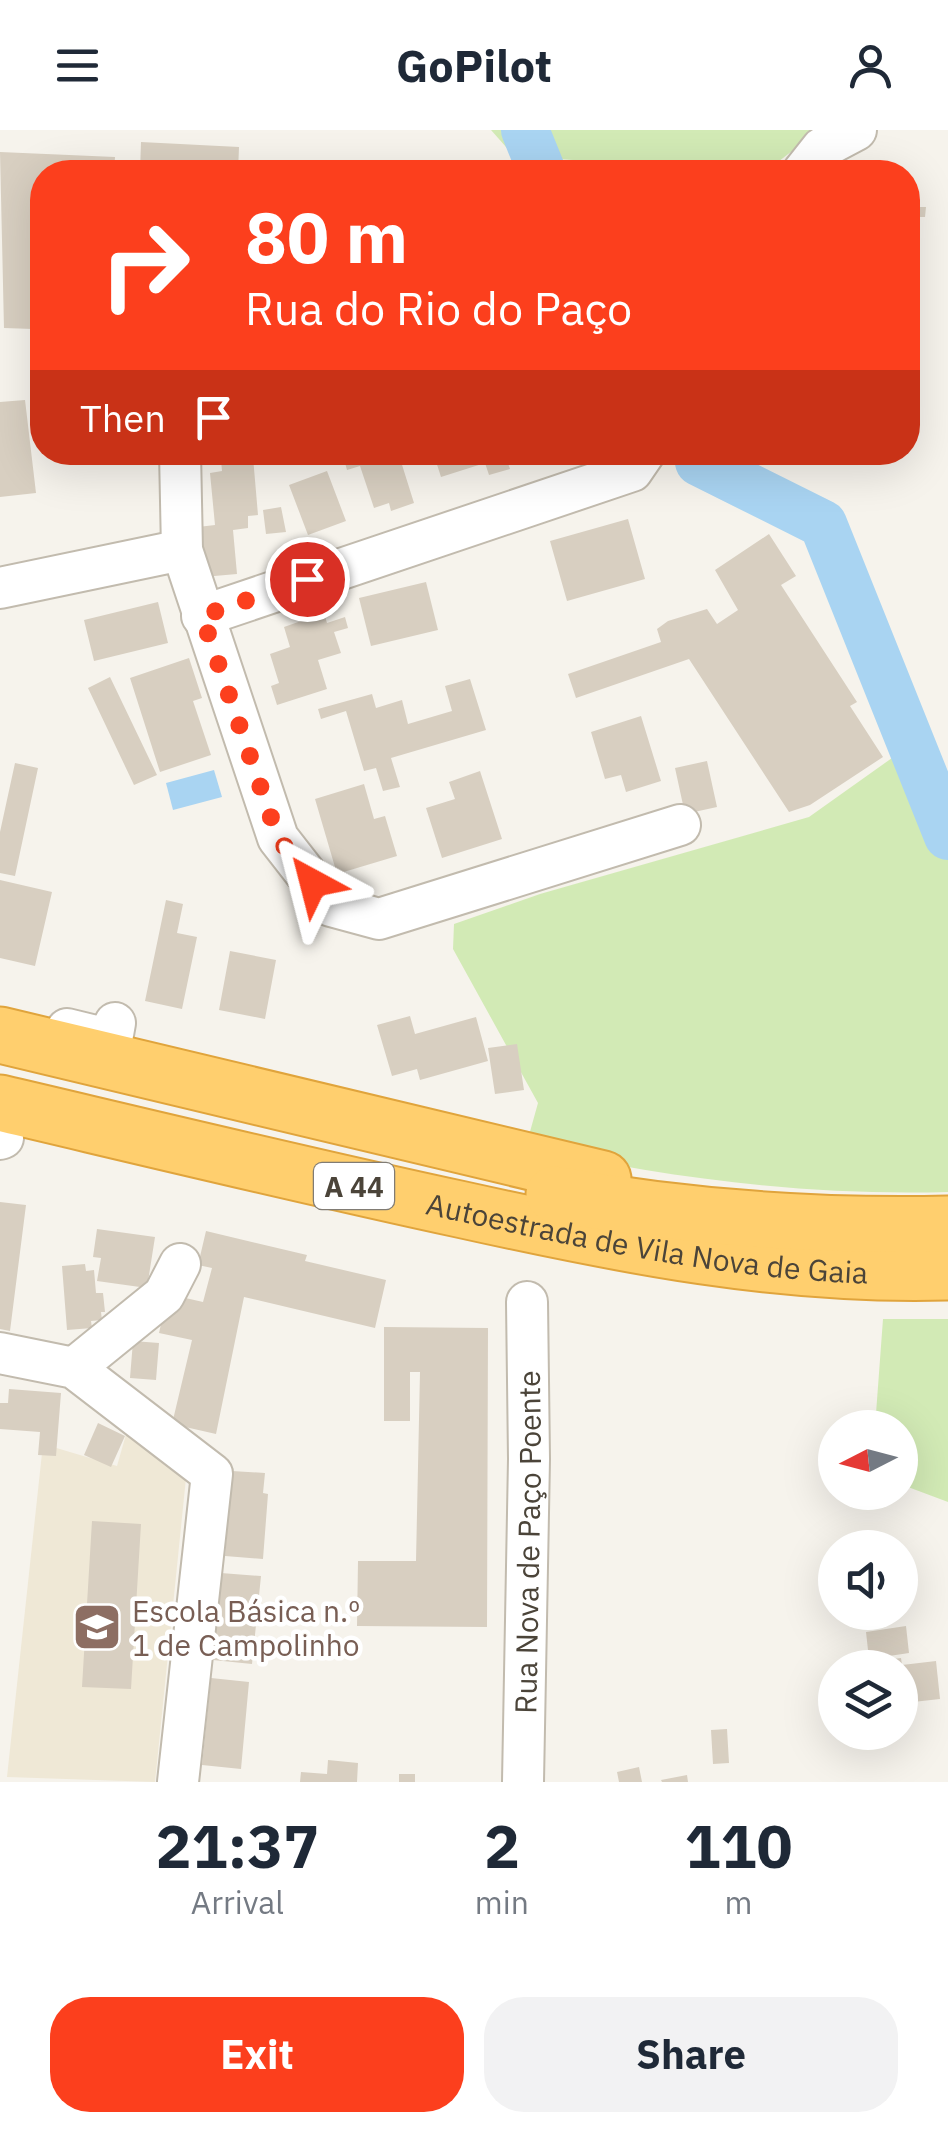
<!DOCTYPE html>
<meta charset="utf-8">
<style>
:root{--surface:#fff;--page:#f2f2f3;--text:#1f2937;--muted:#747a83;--accent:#fc3f1d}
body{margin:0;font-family:"IBM Plex Sans",sans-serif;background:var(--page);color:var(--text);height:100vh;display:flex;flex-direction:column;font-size:38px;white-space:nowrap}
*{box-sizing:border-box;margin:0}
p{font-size:32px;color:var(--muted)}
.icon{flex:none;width:55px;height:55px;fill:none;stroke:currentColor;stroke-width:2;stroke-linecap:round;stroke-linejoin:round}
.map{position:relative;height:1652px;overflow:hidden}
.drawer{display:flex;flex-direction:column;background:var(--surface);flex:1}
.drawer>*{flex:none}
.guide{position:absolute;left:30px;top:30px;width:890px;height:305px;border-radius:40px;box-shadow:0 10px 40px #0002;background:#fc3f1d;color:#fff;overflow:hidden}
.needle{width:65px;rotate:264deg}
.controls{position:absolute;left:818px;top:1280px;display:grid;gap:20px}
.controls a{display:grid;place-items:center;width:100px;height:100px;border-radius:50%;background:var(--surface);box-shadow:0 10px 40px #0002;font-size:50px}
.pin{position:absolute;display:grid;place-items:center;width:85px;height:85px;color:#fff;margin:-42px;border:5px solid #fff;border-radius:50%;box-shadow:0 2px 10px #0007}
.me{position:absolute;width:110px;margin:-55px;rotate:322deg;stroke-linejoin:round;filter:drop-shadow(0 0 8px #0008)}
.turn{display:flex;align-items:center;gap:35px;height:210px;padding:0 50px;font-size:45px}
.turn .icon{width:130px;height:130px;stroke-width:2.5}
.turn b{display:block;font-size:70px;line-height:85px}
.then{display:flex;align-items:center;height:95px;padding:0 50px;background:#0003;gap:20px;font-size:38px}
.eta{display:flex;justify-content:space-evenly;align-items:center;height:170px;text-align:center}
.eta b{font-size:60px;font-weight:700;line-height:70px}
.action{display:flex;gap:20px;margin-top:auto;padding:20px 50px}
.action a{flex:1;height:115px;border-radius:40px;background:var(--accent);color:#fff;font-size:40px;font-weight:700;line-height:115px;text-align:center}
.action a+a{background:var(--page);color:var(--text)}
header{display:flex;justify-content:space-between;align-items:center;height:130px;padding:0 50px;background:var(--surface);font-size:45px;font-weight:700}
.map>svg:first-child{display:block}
.education{fill:#efe8d6}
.green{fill:#d2eab5}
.water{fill:#a9d4f2}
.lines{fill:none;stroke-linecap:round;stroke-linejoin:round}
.river{stroke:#a9d4f2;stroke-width:48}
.building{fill:#d8cfc1}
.minor-casing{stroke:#c2bbae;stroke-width:44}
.highway-casing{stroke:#e0a43c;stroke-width:59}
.minor{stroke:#fff;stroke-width:40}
.highway{stroke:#ffcf6e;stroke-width:55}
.route{stroke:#fc3f1d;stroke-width:18;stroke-dasharray:0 32.4}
.labels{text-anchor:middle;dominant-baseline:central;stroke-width:9;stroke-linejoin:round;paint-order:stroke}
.shield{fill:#fff;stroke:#817c74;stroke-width:2.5}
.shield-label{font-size:28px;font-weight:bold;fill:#4b4439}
.street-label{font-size:30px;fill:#4b4439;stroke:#fff}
.education-label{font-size:30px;fill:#785e54;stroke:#fff;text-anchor:start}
</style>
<header><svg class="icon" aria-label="menu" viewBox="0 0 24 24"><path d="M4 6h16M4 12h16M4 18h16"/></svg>GoPilot<svg class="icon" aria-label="person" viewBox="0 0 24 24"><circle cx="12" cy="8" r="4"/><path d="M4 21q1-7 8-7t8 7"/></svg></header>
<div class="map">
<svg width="948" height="1652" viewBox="0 0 948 1652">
<rect width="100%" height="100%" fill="#f6f3ec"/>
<!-- education -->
<path class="education" d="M127 1301 186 1348 155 1652 7 1647 43 1314 117 1336Z"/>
<!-- green -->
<path class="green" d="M491 0H819L765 42H595L573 30 514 26Z
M899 623 948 668V1062C807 1066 663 1048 526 1016L538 973 453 819 454 794 540 764 809 687Z
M883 1189H948V1372L900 1354V1298L875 1297Z"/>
<!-- water -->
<path class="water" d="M214 640 222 667 173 680 166 653Z"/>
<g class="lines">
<!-- river -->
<path class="river" d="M525 0 542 42
M699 332 823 394 948 706"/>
</g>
<!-- building -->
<path class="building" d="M141 12 239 17 238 42H140Z
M0 22 115 27 114 42H42V161H35L33 199 4 198Z
M908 77H926L925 87H908Z
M25 270 36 363 0 367V272Z
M342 322H398L414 373 391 381 389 373 374 378 360 336 347 340Z
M433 322H504L510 339 489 345 485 333 441 347Z
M253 327 258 385 248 386V398L233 400 237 444 203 447 198 397 215 395 210 343 222 341 221 330Z
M327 341 346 391 308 405 289 355Z
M281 377 286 402 266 404 263 380Z
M628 389 645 449 567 471 550 411Z
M769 404 796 446 781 455 857 572 850 576 883 627 810 675 789 682 689 529 576 568 568 544 661 512 657 499 668 491 707 479 717 494 738 480 715 440Z
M426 452 438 500 371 516 359 468Z
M158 472 168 513 94 531 84 490Z
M324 483 327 493 345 487 348 498 334 502 341 523 318 530 327 559 277 575 271 556 279 553 270 524 290 517 284 497Z
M189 528 202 568 193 571 211 625 160 642 130 548Z
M110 547 157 645 134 655 88 558Z
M470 549 486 600 391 628 400 657 383 661 376 638 364 641 346 581 321 589 318 579 372 564 376 578 402 570 408 594 452 581 445 556Z
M641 586 661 651 626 662 621 645 605 649 591 602Z
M707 631 717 677 685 684 675 638Z
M15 633 38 638 15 746 0 743V702Z
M480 641 502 709 442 728 426 678 455 669 449 652Z
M364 654 374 689 385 686 397 726 337 744 315 669Z
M0 750 52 762 35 836 0 828Z
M166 770 183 774 177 803 197 807 182 879 145 871Z
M230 821 276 830 265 889 219 880Z
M410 886 415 904 476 887 488 931 420 950 417 939 392 946 377 895Z
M517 914 524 960 495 964 488 918Z
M0 1072 26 1075 10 1201 0 1199Z
M97 1099 155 1107 147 1158 97 1151 101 1128 93 1127Z
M206 1101 307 1125 305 1131 386 1150 375 1198 244 1167 216 1304 172 1294 192 1210 159 1203 168 1164 203 1172 212 1138 198 1135Z
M85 1134 86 1141 94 1140 96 1163H103L105 1182H101L102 1190 91 1191 92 1198 67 1200 62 1136Z
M384 1197 488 1198 487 1497 357 1496 358 1431H416L420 1242H410V1291H384Z
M133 1211 159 1213 156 1250 130 1248Z
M9 1259 61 1263 56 1326 38 1325 40 1302 0 1299V1273H8Z
M98 1293 125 1306 111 1337 84 1325Z
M232 1341 265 1343 263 1363 268 1364 263 1429 225 1426Z
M92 1391 141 1394 131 1559 82 1557Z
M221 1443 261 1446 252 1534 213 1530Z
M906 1496 909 1523 869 1529 866 1502Z
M901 1528 902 1535 936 1531 940 1569 904 1573 900 1538H863L862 1533Z
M211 1548 249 1552 241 1639 202 1635Z
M727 1599 729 1633 713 1634 711 1600Z
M328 1630 358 1633 357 1652H300L301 1642 327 1644Z
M639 1637 642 1652H619L617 1642Z
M399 1644H415V1652H399Z
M687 1645 688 1652H662L661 1650Z"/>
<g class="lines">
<!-- minor casing -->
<g class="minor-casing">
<g id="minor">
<path d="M803 42 822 18 856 0"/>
<path d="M180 322 182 420 278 708 331 776 379 789 680 695"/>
<path d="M0 458 182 420"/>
<path d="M202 486 632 341 645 322"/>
<path d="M67 899 112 910 115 893"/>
<path d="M0 1009 3 1008"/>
<path d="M0 1223 74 1238 212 1344 178 1652"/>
<path d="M74 1238 164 1165 180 1134"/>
<path id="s1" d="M523 1652 529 1329 527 1172"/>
</g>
</g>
<!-- highway casing -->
<g class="highway-casing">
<g id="highway">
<path d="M0 905 603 1049"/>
<path id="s2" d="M0 973C153 1009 306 1046 459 1079 621 1115 781 1147 948 1142"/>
<path d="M554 1064C682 1087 817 1097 948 1094"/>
</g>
</g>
<!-- minor -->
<use href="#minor" class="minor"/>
<!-- highway -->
<use href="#highway" class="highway"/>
</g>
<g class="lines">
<!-- route -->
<path class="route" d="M307 449 202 486 278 708 313 753"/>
</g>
<!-- icons -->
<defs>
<g id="school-square" transform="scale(2.5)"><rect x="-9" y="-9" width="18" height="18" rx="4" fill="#8d6e63" stroke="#fff"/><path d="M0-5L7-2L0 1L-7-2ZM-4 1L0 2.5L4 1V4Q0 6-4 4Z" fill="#fff"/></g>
</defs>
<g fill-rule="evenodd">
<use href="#school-square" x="97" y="1497"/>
</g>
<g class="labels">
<!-- shield labels -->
<rect class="shield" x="314" y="1033" width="80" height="46" rx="8"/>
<g class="shield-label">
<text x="354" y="1056">A 44</text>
</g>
<!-- street labels -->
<g class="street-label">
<text stroke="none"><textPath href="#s2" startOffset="662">Autoestrada de Vila Nova de Gaia</textPath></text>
<text stroke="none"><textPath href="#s1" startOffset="240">Rua Nova de Paço Poente</textPath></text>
</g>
<!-- education labels -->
<g class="education-label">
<text x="132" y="1480">Escola Básica n.º<tspan x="132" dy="34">1 de Campolinho</tspan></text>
</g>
</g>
</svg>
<div class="controls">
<a><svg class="needle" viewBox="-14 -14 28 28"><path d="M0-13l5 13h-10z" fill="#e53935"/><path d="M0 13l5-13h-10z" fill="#747a83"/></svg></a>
<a><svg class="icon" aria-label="sound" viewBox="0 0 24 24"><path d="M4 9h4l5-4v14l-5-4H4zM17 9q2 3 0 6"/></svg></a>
<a><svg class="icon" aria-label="layers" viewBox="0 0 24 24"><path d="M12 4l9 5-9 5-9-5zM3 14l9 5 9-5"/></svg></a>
</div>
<div class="pin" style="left:307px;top:449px;background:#d93025"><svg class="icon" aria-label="arrive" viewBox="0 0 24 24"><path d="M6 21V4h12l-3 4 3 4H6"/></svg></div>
<svg class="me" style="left:313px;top:753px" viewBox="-20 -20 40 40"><path d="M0-17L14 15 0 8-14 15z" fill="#fc3f1d" stroke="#fff" stroke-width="4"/></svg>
<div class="guide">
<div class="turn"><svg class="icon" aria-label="right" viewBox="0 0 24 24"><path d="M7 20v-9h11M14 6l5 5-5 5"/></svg><div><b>80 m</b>Rua do Rio do Paço</div></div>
<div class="then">Then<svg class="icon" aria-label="arrive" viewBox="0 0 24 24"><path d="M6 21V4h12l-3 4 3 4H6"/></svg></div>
</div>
</div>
<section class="drawer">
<div class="eta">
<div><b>21:37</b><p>Arrival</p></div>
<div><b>2</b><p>min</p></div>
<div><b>110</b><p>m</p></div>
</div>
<div class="action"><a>Exit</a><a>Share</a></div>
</section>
